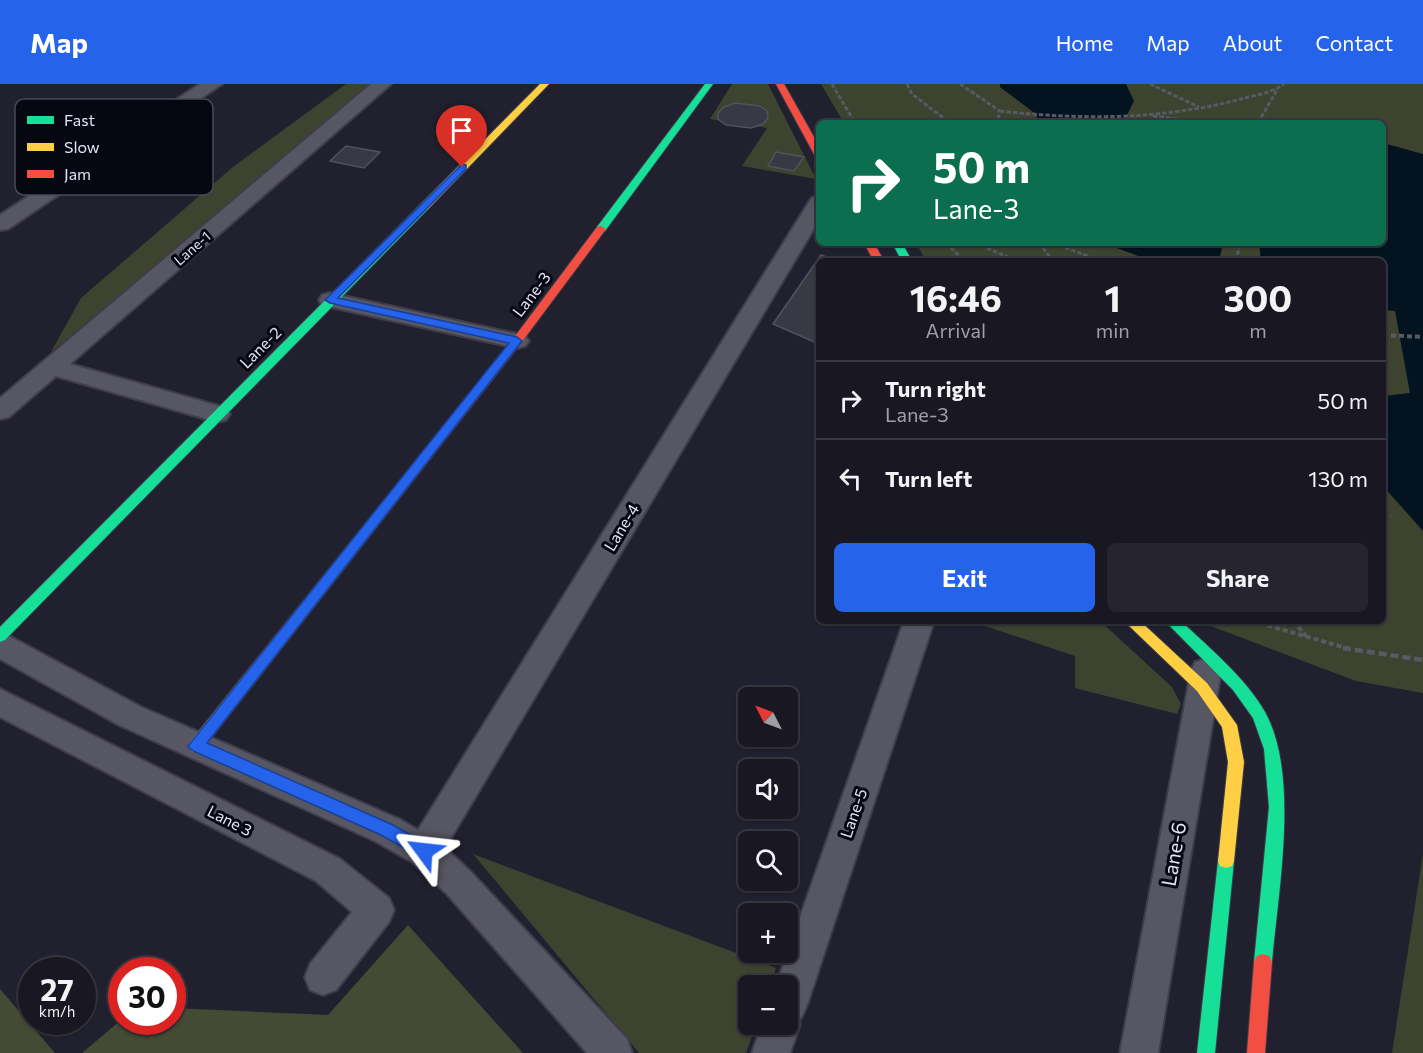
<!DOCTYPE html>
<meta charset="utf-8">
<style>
:root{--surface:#191822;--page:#26252f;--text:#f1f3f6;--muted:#9fa0a5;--line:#373740;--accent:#2563eb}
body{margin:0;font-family:Commissioner,sans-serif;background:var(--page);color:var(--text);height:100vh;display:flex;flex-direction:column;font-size:22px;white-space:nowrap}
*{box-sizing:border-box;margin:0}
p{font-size:20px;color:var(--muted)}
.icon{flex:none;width:33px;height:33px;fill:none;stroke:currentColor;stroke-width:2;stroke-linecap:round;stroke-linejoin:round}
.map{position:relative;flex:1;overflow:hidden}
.panel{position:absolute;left:816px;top:174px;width:570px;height:366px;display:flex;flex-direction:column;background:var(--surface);border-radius:9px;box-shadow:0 2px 4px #0004,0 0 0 2px var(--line)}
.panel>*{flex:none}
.top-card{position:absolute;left:816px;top:36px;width:570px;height:126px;border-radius:9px;box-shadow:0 2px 4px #0004,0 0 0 2px var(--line);background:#0b6e4f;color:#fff;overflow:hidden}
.needle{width:39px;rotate:312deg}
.tools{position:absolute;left:738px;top:603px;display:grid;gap:12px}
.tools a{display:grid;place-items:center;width:60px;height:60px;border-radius:9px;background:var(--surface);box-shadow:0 2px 4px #0004,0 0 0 2px var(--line);font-size:30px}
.speed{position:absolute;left:18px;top:873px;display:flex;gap:12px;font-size:30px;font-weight:700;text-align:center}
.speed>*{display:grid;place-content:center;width:78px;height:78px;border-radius:50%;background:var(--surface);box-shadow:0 2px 4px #0004,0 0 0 2px var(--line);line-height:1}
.speed small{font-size:15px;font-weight:400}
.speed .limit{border:9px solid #d22;background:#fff;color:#111}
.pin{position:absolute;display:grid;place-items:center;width:51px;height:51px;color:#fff;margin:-62px -26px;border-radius:50% 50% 50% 0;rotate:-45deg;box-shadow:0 0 6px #0007}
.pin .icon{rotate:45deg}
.me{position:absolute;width:66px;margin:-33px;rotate:300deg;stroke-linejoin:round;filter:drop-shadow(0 0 4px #0008)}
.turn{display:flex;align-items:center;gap:21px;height:126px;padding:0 18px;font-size:27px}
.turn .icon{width:78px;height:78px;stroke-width:2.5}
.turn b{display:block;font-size:42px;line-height:51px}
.eta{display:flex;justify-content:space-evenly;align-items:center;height:102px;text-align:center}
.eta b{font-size:36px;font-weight:700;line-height:42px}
.cta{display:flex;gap:12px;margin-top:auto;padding:12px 18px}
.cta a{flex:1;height:69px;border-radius:9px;background:var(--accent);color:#fff;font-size:24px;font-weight:700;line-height:69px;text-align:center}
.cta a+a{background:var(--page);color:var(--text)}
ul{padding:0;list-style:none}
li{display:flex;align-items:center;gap:18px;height:78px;padding:0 18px;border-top:2px solid var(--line)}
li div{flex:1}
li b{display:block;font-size:22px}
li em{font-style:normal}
header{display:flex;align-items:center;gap:36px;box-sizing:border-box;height:84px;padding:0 30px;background:var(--accent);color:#fff}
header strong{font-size:28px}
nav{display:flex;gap:33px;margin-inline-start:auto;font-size:21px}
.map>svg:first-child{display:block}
.green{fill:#3e432f}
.forest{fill:#444a34}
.water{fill:#03131f}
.building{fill:#393945;stroke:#52525e;stroke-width:1.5}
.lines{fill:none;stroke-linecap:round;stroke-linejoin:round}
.street-casing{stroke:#3f3d4b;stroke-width:4}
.fast-casing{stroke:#3f3d4b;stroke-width:2}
.slow-casing{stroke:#3f3d4b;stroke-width:2}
.jam-casing{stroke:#3f3d4b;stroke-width:2}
.path-far2{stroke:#595964;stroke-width:3;stroke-dasharray:4.5 2;stroke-linecap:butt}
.path-far1{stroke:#595964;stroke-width:4;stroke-dasharray:5 3;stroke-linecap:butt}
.path{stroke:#595964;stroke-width:4.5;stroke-dasharray:8 4;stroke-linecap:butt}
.street{fill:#575763;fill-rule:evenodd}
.fast{fill:#16e098;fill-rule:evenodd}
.slow{fill:#ffcf43;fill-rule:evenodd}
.jam{fill:#f24e42;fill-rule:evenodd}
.route{fill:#2563eb;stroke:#184099;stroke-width:1.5}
.labels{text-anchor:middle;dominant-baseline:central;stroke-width:6;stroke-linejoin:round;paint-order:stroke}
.far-street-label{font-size:14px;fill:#e3e3f5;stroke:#070712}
.street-label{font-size:16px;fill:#e3e3f5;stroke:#070712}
.near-street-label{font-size:20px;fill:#e3e3f5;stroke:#070712}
.key{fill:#070712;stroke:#494956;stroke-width:1.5}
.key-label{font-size:16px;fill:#e3e3f5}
</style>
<header>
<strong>Map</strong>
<nav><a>Home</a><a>Map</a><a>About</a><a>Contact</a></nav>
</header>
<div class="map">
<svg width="1423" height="969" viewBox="0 0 1423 969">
<rect width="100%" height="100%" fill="#21202e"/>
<!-- green -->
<path class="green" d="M346 0H376L51 268 81 214 233 83Z
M732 0H768L816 95 742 82 767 44 710 35Z
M821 0H1423V609L1356 597 1208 541 1204 537H1383V177H926L916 159H1383V39H844Z
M970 537H1100L1172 603 1181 620 1177 630 1075 604V572Z
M473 770 776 884 770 901 748 902V940L756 941 746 969H639Z
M1423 770V969H1392Z"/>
<!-- forest -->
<path class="forest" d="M408 841 523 969H82L121 936 172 938 173 924 328 931Z
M0 905 55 969H0Z"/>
<!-- water -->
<path class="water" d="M1000 0H1126L1134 17 1126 33 1138 38 1164 39H1037V31L1000 3Z
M1383 59 1423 70V447L1383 402V312L1410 309 1395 227 1383 226V177H1261L1259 159H1383Z
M1103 159H1223L1219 177H1152Z"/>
<!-- building -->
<path class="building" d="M735 19 760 22 767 27 768 34 763 40 751 44 726 41 718 35V29L724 23Z
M346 62 380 68 364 84 330 77Z
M776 68 804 73 794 87 768 82Z
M821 171 838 177H819V260L773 240Z"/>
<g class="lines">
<!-- street casing -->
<g class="street-casing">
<path id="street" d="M200 0H222L8 145 0 146V131Z
M371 0H391L70 280 226 324 230 330 226 336 217 338 56 292 9 333 0 335V314Z
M819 112V136L445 764 470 787 627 955 632 969H587L446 809 412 778 375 757 119 641 0 575V549L11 553 141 623 399 735 418 746 809 118 812 114Z
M330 209 517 250 525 252 529 257 525 262 517 264 322 221 319 216 322 211Z
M904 537H934L807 921 801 934 798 935 800 940 790 969H752L762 940H788V902H776Z
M1206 575 1217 578 1221 587 1158 969H1120L1191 587 1195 578Z
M0 605 340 775 389 814 394 826 389 838 336 906 323 911 310 906 305 893 310 880 352 828 316 797 0 633Z"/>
</g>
<!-- fast casing -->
<g class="fast-casing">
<path id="fast" d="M705 0H713L605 147H597V143Z
M424 120 428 121V125L5 556 0 558V543L420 121Z
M892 159H902L912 177H902Z
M1165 537H1181C1210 565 1245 593 1265 628 1300 691 1278 808 1272 878L1269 884 1263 886 1257 884 1254 878 1269 723 1264 665 1253 634 1233 606Z
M1226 770 1232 772 1234 777 1215 969H1197L1218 777 1220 772Z"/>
</g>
<!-- slow casing -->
<g class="slow-casing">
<path id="slow" d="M540 0H549L428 125H420V121Z
M426 368 430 369 432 372 430 375 201 667 196 668 191 667 188 662 191 657 422 369Z
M1124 537H1140L1207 599 1237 641 1244 678 1234 777 1232 782 1226 784 1220 782 1218 777 1228 678 1222 643 1197 607Z"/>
</g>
<!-- jam casing -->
<g class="jam-casing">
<path id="jam" d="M776 0H784L819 62V73L814 70Z
M601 142 606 145 521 259 430 375H422L420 372 422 369 513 255 597 143Z
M864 159H874L884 177H874Z
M1263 870 1269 872 1272 878 1265 969H1247L1254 878 1257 872Z"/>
</g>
<!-- path-far2 -->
<path class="path-far2" d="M832 0 855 39
M907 0 912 10 950 39
M960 0 1000 27 997 39
M1150 0 1199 23
M1000 27C1081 36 1162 36 1241 15 1255 11 1272 9 1284 0
M1153 32 1208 39
M1258 39 1277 6
M946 159 965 177
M975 159 1017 177
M1039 159 1053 177
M1053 159 1101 177
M1236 177 1240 159"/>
<!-- path-far1 -->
<path class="path-far1" d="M1383 251 1423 253
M1383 435 1391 432
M1252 537 1350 565
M1293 537 1307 553"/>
<!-- path -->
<path class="path" d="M1343 564 1423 576"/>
<!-- street -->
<use href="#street" class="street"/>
<!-- fast -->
<use href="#fast" class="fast"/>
<!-- slow -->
<use href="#slow" class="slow"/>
<!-- jam -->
<use href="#jam" class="jam"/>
</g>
<!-- route -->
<path class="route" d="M462 80 466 81V85L338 214 517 253 522 257 207 659 393 741 430 762 432 767 430 773 424 775 381 751 191 666 188 662 509 259 330 219 325 216Z"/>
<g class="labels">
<!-- far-street labels -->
<g class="far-street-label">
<text transform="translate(192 164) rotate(-41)">Lane-1</text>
</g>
<!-- street labels -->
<g class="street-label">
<text transform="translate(531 210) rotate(-53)">Lane-3</text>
<text transform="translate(260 263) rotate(-45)">Lane-2</text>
<text transform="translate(621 443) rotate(-59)">Lane-4</text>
<text transform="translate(853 729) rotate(-71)">Lane-5</text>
<text transform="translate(230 736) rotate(27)">Lane 3</text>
</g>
<!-- near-street labels -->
<g class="near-street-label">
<text transform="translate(1173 770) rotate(-80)">Lane-6</text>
</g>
</g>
<!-- legend -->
<rect x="15" y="15" width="198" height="96" rx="9" class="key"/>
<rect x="27" y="32" width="27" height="8" fill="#16e098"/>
<rect x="27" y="59" width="27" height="8" fill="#ffcf43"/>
<rect x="27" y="86" width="27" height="8" fill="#f24e42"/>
<g class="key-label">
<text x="64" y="42">Fast</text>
<text x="64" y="69">Slow</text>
<text x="64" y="96">Jam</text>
</g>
</svg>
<div class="tools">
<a><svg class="needle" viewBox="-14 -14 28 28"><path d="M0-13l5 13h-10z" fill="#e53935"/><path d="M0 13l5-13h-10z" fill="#9fa0a5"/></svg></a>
<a><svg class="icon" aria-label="sound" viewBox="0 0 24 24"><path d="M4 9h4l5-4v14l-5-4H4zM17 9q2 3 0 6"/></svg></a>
<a><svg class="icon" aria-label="search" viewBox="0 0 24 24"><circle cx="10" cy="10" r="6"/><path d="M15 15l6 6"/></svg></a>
<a>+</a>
<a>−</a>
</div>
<div class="speed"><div>27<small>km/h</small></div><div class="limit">30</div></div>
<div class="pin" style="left:462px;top:83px;background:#d93025"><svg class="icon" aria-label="arrive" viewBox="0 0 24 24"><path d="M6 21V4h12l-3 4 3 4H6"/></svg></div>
<svg class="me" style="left:424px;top:767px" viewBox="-20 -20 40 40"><path d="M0-17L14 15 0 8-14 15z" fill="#2563eb" stroke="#fff" stroke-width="4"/></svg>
<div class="top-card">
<div class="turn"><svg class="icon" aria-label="right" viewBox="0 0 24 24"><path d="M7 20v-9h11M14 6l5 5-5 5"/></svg><div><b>50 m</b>Lane-3</div></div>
</div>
<section class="panel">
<div class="eta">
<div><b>16:46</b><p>Arrival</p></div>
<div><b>1</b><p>min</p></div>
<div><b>300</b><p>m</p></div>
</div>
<ul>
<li><svg class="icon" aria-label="right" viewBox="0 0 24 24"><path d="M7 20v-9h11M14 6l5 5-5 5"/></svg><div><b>Turn right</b><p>Lane-3</p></div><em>50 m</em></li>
<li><svg class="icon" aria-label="left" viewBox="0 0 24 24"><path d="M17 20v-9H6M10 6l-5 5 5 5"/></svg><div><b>Turn left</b></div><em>130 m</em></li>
</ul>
<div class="cta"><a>Exit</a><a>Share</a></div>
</section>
</div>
